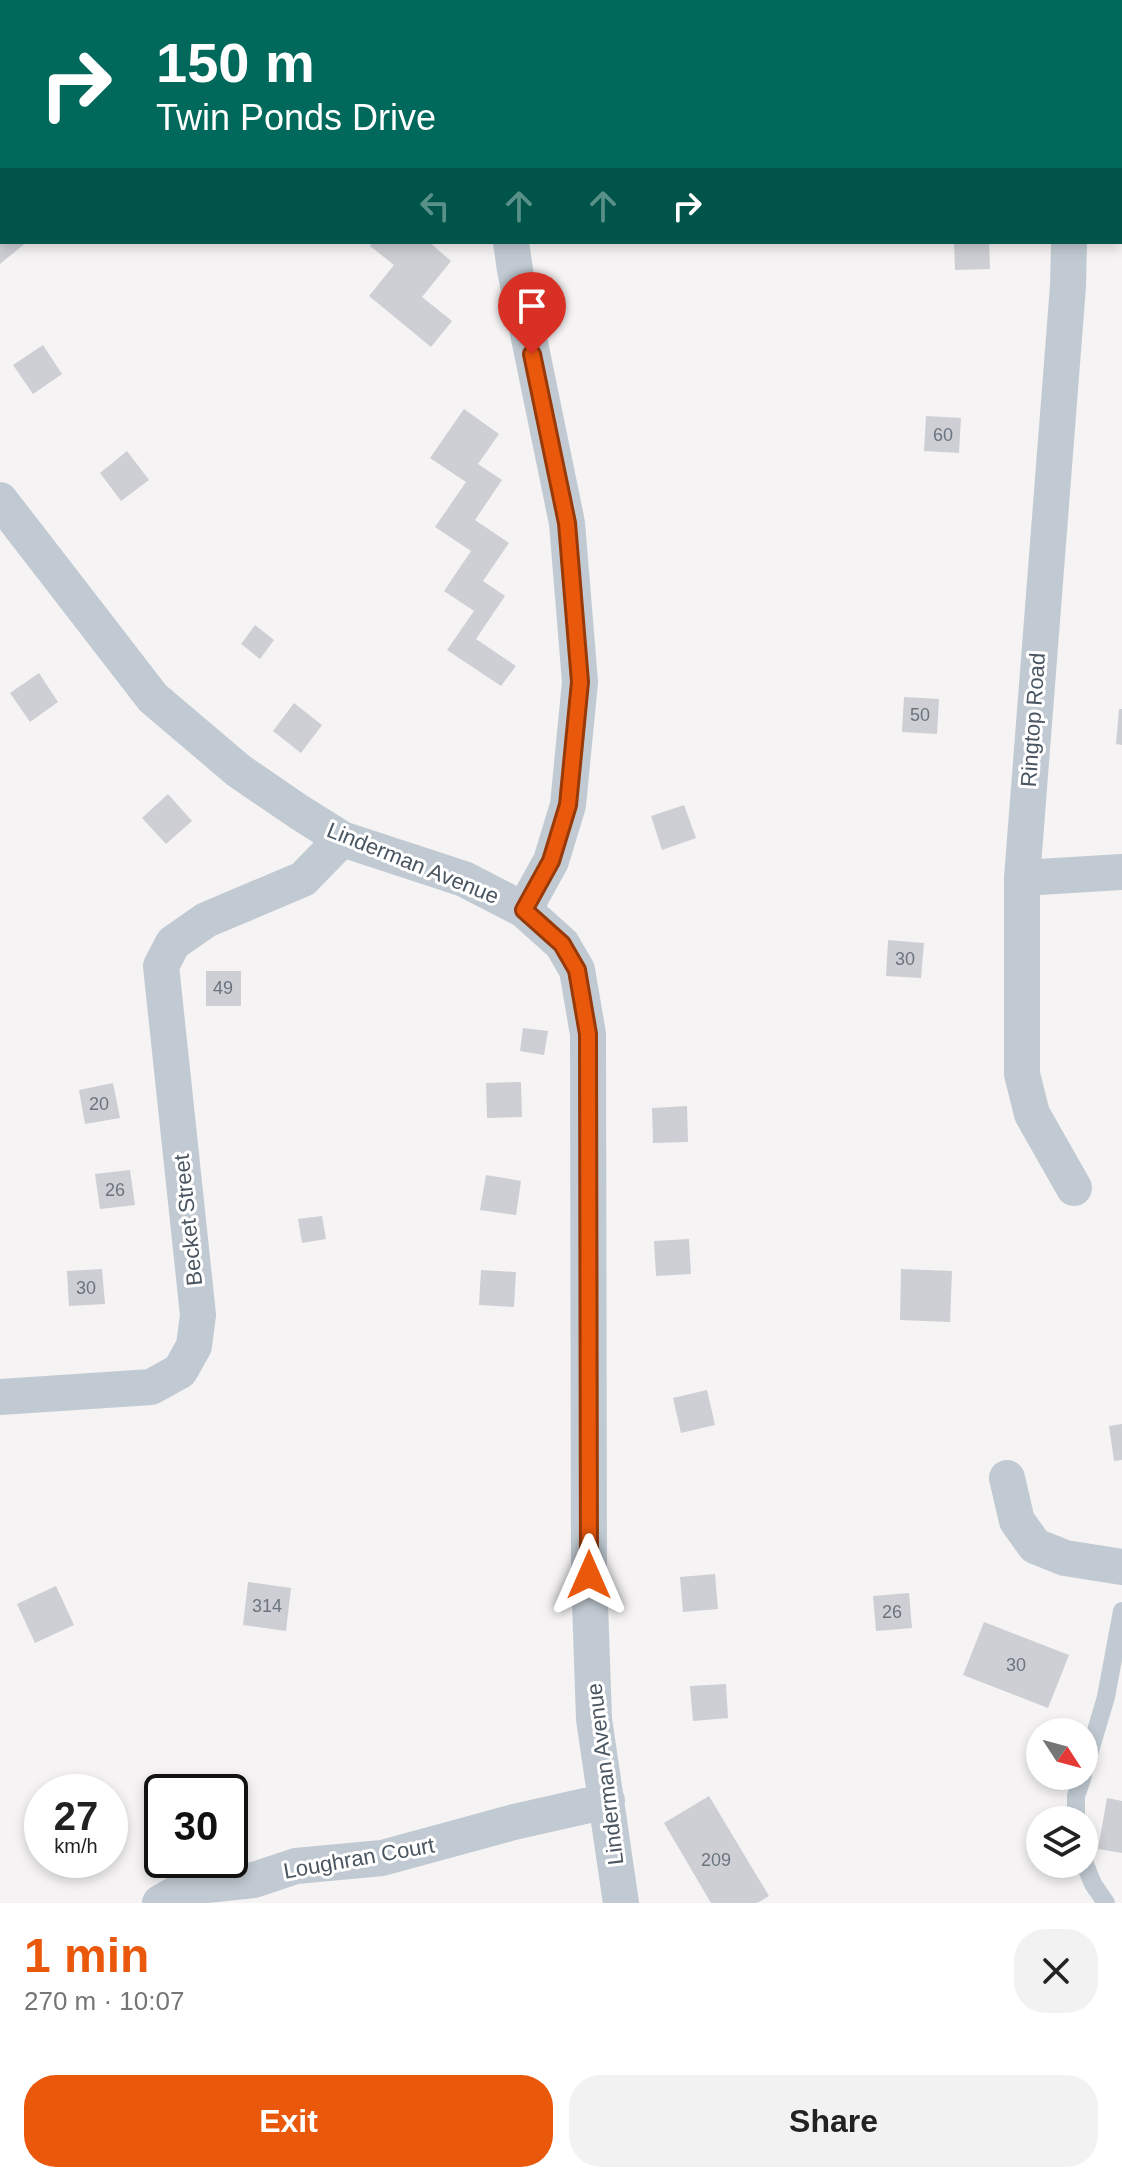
<!DOCTYPE html>
<meta charset="utf-8">
<style>
:root{--surface:#fff;--page:#f2f2f2;--text:#222;--muted:#767676;--accent:#ea580c}
body{margin:0;font-family:Arial,sans-serif;background:var(--page);color:var(--text);height:100vh;display:flex;flex-direction:column;font-size:30px;white-space:nowrap}
*{box-sizing:border-box;margin:0}
p{font-size:26px;color:var(--muted)}
.icon{flex:none;width:44px;height:44px;fill:none;stroke:currentColor;stroke-width:2;stroke-linecap:round;stroke-linejoin:round}
.map{position:relative;height:1903px;overflow:hidden}
.sheet{display:flex;flex-direction:column;background:var(--surface);flex:1}
.sheet>*{flex:none}
.hud{position:absolute;left:0px;top:0px;width:1122px;height:244px;box-shadow:0 4px 12px #0003;background:#00695c;color:#fff;overflow:hidden}
.needle{width:52px;rotate:126deg}
.fabs{position:absolute;left:1026px;top:1718px;display:grid;gap:16px}
.fabs a{display:grid;place-items:center;width:72px;height:72px;border-radius:50%;background:var(--surface);box-shadow:0 4px 12px #0003;font-size:40px}
.speed{position:absolute;left:24px;top:1774px;display:flex;gap:16px;font-size:40px;font-weight:700;text-align:center}
.speed>*{display:grid;place-content:center;width:104px;height:104px;border-radius:50%;background:var(--surface);box-shadow:0 4px 12px #0003;line-height:1}
.speed small{font-size:20px;font-weight:400}
.speed .limit{border:4px solid #111;border-radius:12px;background:#fff;color:#111}
.pin{position:absolute;display:grid;place-items:center;width:68px;height:68px;color:#fff;margin:-82px -34px;border-radius:50% 50% 50% 0;rotate:-45deg;box-shadow:0 0 8px #0007}
.pin .icon{rotate:45deg}
.me{position:absolute;width:88px;margin:-44px;rotate:0deg;stroke-linejoin:round;filter:drop-shadow(0 0 6px #0008)}
.turn{display:flex;align-items:center;gap:28px;height:168px;padding:0 24px;font-size:36px}
.turn .icon{width:104px;height:104px;stroke-width:2.5}
.turn b{display:block;font-size:56px;line-height:68px}
.lanes{display:flex;align-items:center;height:76px;padding:0 24px;background:#0003;justify-content:center;gap:40px;direction:ltr}
.lanes .off{opacity:.35}
.round{display:grid;place-items:center;flex:none;width:84px;height:84px;border-radius:32px;background:var(--page)}
.headline{display:flex;align-items:center;justify-content:space-between;height:136px;padding:0 24px}
h1{font-size:48px;font-weight:700;line-height:60px;color:var(--accent)}
.button{display:flex;gap:16px;margin-top:auto;padding:16px 24px}
.button a{flex:1;height:92px;border-radius:32px;background:var(--accent);color:#fff;font-size:32px;font-weight:700;line-height:92px;text-align:center}
.button a+a{background:var(--page);color:var(--text)}
.map>svg:first-child{display:block}
.building{fill:#cdcfd5}
.lines{fill:none;stroke-linecap:round;stroke-linejoin:round}
.service{stroke:#c1cad2;stroke-width:18}
.minor{stroke:#c1cad2;stroke-width:36}
.route-casing{stroke:#983908;stroke-width:20}
.route{stroke:#ea580c;stroke-width:14}
.labels{text-anchor:middle;dominant-baseline:central;stroke-width:6;stroke-linejoin:round;paint-order:stroke}
.number-label{font-size:18px;fill:#6b747e}
.street-label{font-size:22px;fill:#4a5661;stroke:#fff}
</style>
<div class="map">
<svg width="1122" height="1903" viewBox="0 0 1122 1903">
<rect width="100%" height="100%" fill="#f5f3f3"/>
<!-- building -->
<path class="building" d="M0 242H27L0 264Z
M373 242H429L451 261 422 297 452 321 431 347 369 296 394 265 370 246Z
M954 242H989L990 269 955 270Z
M43 345 62 374 33 394 13 365Z
M464 409 499 434 478 464 502 480 475 520 509 543 483 581 505 596 476 639 516 666 501 686 447 650 474 611 444 591 471 551 435 527 466 482 430 458Z
M926 416 961 418 959 453 924 451Z
M127 451 149 480 121 501 100 473Z
M255 625 274 640 260 659 241 644Z
M39 673 58 702 30 722 10 693Z
M904 697 939 699 937 734 902 732Z
M294 703 322 725 301 753 273 731Z
M1119 709H1122V745L1116 744Z
M168 794 192 821 166 844 142 818Z
M684 805 696 838 662 850 651 816Z
M888 940 924 943 921 978 886 976Z
M206 971H241V1006H206Z
M523 1028 548 1031 544 1055 520 1051Z
M521 1082 522 1117 487 1118 486 1083Z
M113 1083 120 1118 85 1124 79 1090Z
M687 1106 688 1142 653 1143 652 1108Z
M130 1170 135 1205 100 1209 95 1174Z
M486 1175 521 1181 516 1215 480 1210Z
M322 1216 326 1239 302 1243 298 1219Z
M689 1239 691 1274 656 1276 654 1241Z
M102 1269 105 1304 69 1306 67 1271Z
M901 1269 952 1271 950 1322 900 1320Z
M481 1270 516 1272 514 1307 479 1305Z
M707 1390 715 1425 681 1433 673 1398Z
M1122 1424V1460L1114 1461 1109 1426Z
M715 1574 718 1609 683 1612 680 1577Z
M248 1582 291 1588 286 1631 243 1625Z
M56 1586 74 1625 35 1643 17 1604Z
M909 1593 912 1628 876 1631 873 1596Z
M984 1622 1069 1655 1048 1708 963 1675Z
M726 1684 728 1718 693 1721 690 1686Z
M709 1796 769 1896 757 1903H711L664 1823Z
M1107 1798 1122 1801V1853L1098 1849Z"/>
<g class="lines">
<!-- service -->
<path class="service" d="M1084 1771 1106 1697 1122 1611
M1076 1820V1796L1083 1776
M1084 1862 1093 1884 1106 1903"/>
<!-- minor -->
<path class="minor" d="M1049 0 1050 2
M507 2 508 0
M1120 198H1122
M511 242 515 270 567 523 580 682 568 805 551 861 524 910
M1069 242 1068 286 1022 878V1074L1032 1114 1074 1188
M0 500 153 698 239 771 299 812 342 839 464 879 524 910 562 944 577 970 588 1034 589 1575 594 1719 621 1903
M1022 878 1122 872
M0 1397 151 1387 180 1371 194 1346 198 1315 161 966 173 943 206 920 303 879 342 839
M1007 1478 1017 1521 1035 1546 1065 1558 1122 1567
M160 1903 188 1887 254 1880 296 1866 382 1858 514 1822 607 1801"/>
</g>
<g class="lines">
<!-- route casing -->
<g class="route-casing">
<path id="route" d="M532 354 567 523 580 682 568 805 551 861 524 910 562 944 577 970 588 1034 589 1575"/>
</g>
<!-- route -->
<use href="#route" class="route"/>
</g>
<g class="labels">
<!-- number labels -->
<g class="number-label">
<text x="943" y="435">60</text>
<text x="920" y="715">50</text>
<text x="905" y="959">30</text>
<text x="223" y="988">49</text>
<text x="99" y="1104">20</text>
<text x="115" y="1190">26</text>
<text x="86" y="1288">30</text>
<text x="267" y="1606">314</text>
<text x="892" y="1612">26</text>
<text x="1016" y="1665">30</text>
<text x="716" y="1860">209</text>
</g>
<!-- street labels -->
<g class="street-label">
<text transform="translate(1033 720) rotate(-86)">Ringtop Road</text>
<text transform="translate(413 863) rotate(22)">Linderman Avenue</text>
<text transform="translate(188 1220) rotate(-96)">Becket Street</text>
<text transform="translate(605 1774) rotate(-97)">Linderman Avenue</text>
<text transform="translate(359 1858) rotate(-10)">Loughran Court</text>
</g>
</g>
</svg>
<div class="fabs">
<a><svg class="needle" viewBox="-14 -14 28 28"><path d="M0-13l5 13h-10z" fill="#e53935"/><path d="M0 13l5-13h-10z" fill="#767676"/></svg></a>
<a><svg class="icon" aria-label="layers" viewBox="0 0 24 24"><path d="M12 4l9 5-9 5-9-5zM3 14l9 5 9-5"/></svg></a>
</div>
<div class="speed"><div>27<small>km/h</small></div><div class="limit">30</div></div>
<div class="pin" style="left:532px;top:354px;background:#d93025"><svg class="icon" aria-label="arrive" viewBox="0 0 24 24"><path d="M6 21V4h12l-3 4 3 4H6"/></svg></div>
<svg class="me" style="left:589px;top:1575px" viewBox="-20 -20 40 40"><path d="M0-17L14 15 0 8-14 15z" fill="#ea580c" stroke="#fff" stroke-width="4"/></svg>
<div class="hud">
<div class="turn"><svg class="icon" aria-label="right" viewBox="0 0 24 24"><path d="M7 20v-9h11M14 6l5 5-5 5"/></svg><div><b>150 m</b>Twin Ponds Drive</div></div>
<div class="lanes"><svg class="icon off" aria-label="left" viewBox="0 0 24 24"><path d="M17 20v-9H6M10 6l-5 5 5 5"/></svg><svg class="icon off" aria-label="ahead" viewBox="0 0 24 24"><path d="M12 20V5M6 11l6-6 6 6"/></svg><svg class="icon off" aria-label="ahead" viewBox="0 0 24 24"><path d="M12 20V5M6 11l6-6 6 6"/></svg><svg class="icon" aria-label="right" viewBox="0 0 24 24"><path d="M7 20v-9h11M14 6l5 5-5 5"/></svg></div>
</div>
</div>
<section class="sheet">
<div class="headline"><div><h1>1 min</h1><p>270 m · 10:07</p></div><a class="round"><svg class="icon" aria-label="close" viewBox="0 0 24 24"><path d="M6 6l12 12M18 6L6 18"/></svg></a></div>
<div class="button"><a>Exit</a><a>Share</a></div>
</section>
